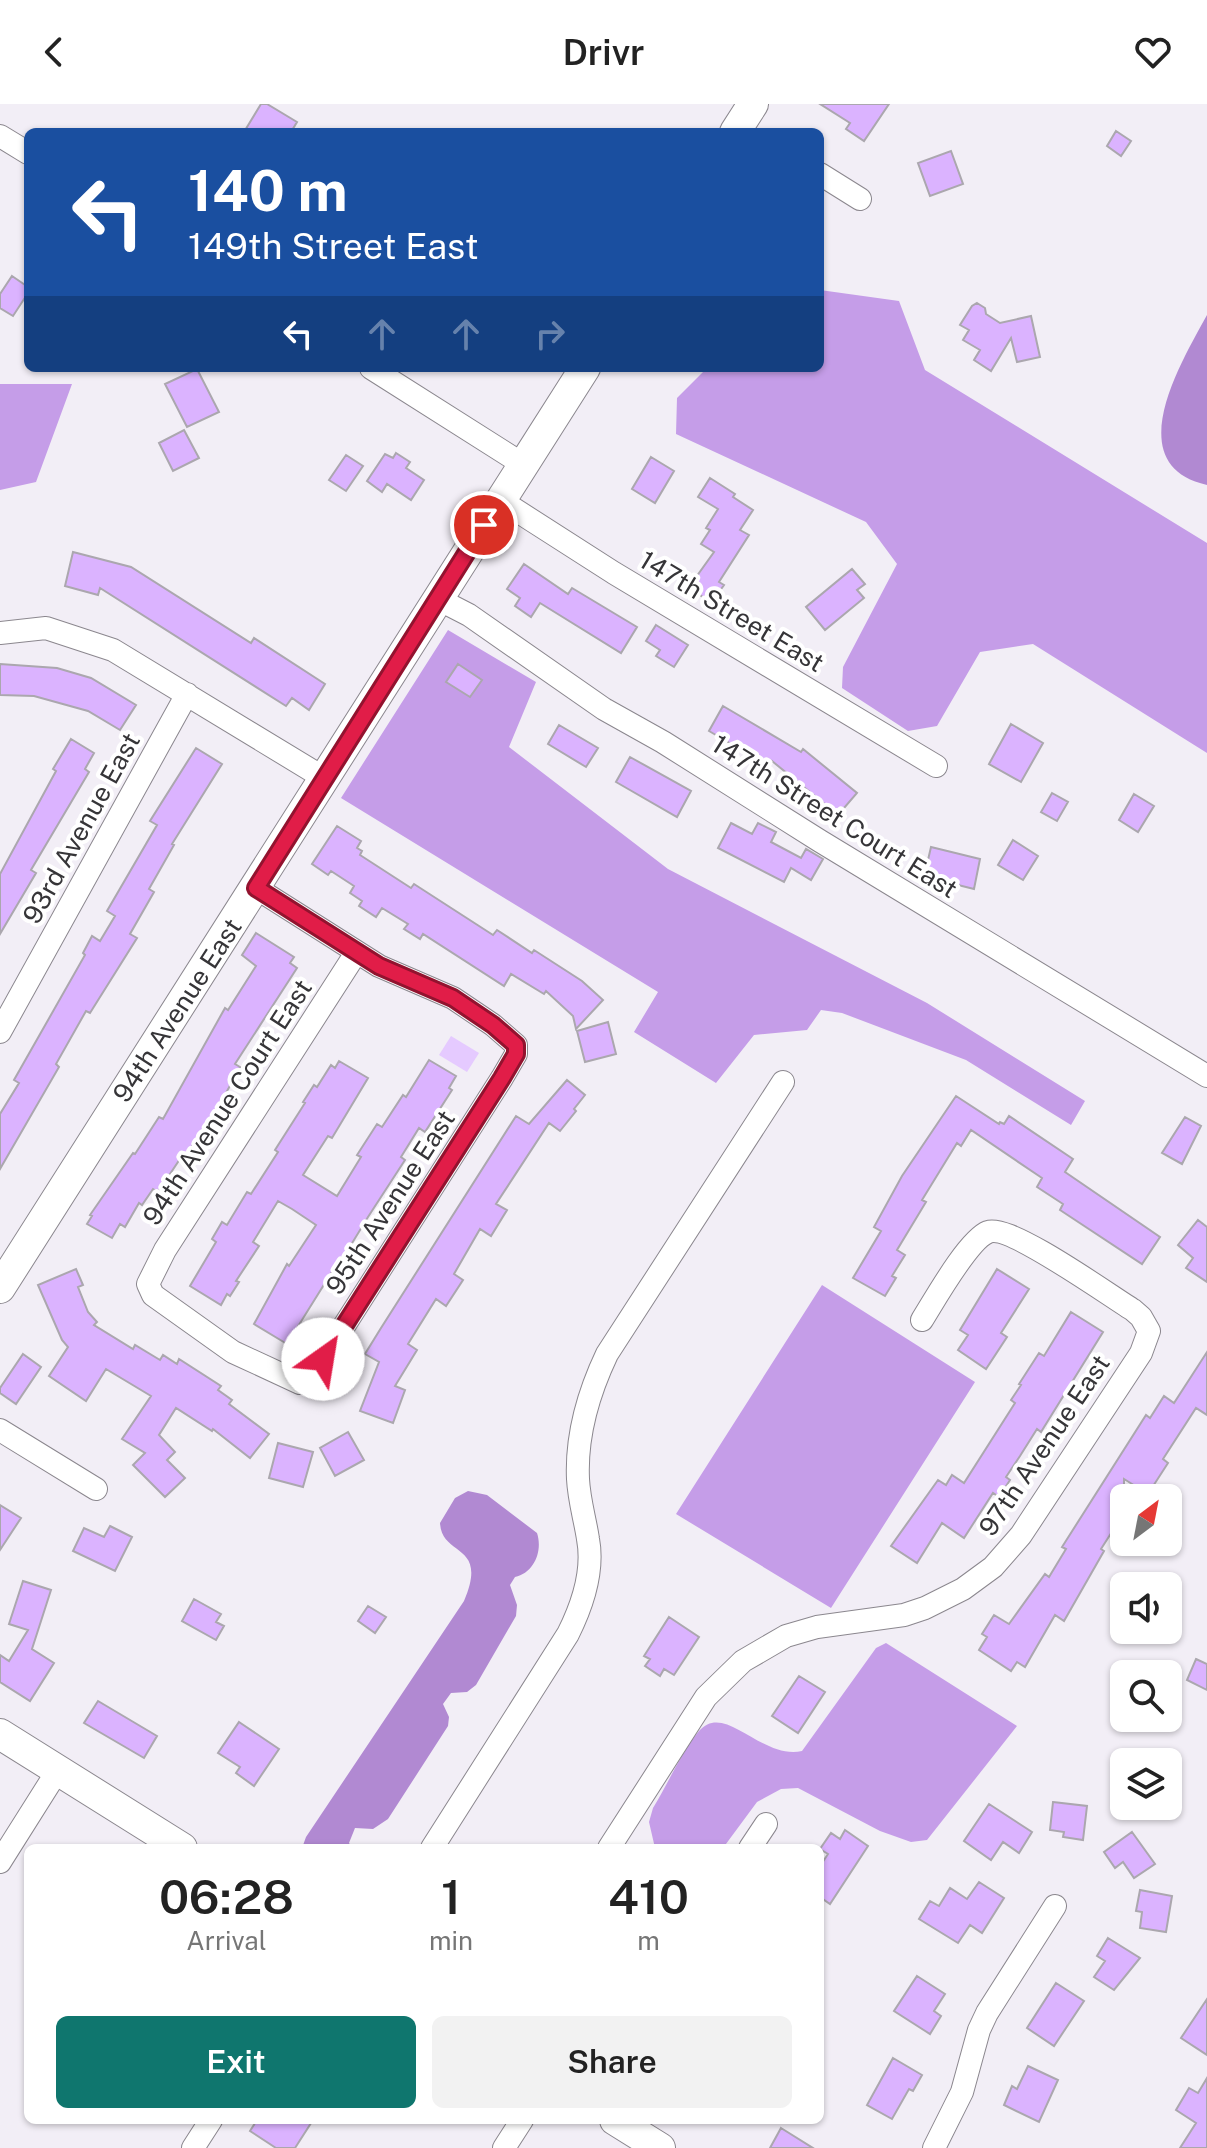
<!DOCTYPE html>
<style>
:root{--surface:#fff;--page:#f2f2f2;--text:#222;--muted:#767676;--accent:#0f766e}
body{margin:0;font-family:"Public Sans",sans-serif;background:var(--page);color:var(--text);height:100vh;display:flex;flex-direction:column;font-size:30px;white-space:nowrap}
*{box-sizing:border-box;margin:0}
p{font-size:26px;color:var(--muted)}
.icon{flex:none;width:44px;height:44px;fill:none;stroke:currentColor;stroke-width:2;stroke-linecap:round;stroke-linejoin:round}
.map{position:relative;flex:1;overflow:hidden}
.details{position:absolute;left:24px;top:1740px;width:800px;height:280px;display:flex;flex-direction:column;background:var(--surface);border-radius:12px;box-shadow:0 2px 6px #0004}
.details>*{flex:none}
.banner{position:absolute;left:24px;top:24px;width:800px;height:244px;border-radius:12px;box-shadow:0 2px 6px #0004;background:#1a4fa0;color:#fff;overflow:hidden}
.needle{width:52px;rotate:32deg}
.tools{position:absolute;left:1110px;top:1380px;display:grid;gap:16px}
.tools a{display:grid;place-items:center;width:72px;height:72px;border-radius:12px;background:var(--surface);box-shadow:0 2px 6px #0004;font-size:40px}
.pin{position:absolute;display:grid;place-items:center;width:68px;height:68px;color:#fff;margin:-34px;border:4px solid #fff;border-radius:50%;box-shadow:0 2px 8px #0007}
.me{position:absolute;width:88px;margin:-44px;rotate:32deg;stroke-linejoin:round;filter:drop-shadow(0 0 6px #0008)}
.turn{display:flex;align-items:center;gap:28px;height:168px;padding:0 32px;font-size:36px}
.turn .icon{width:104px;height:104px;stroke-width:2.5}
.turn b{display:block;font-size:56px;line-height:68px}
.lanes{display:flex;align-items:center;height:76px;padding:0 32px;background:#0003;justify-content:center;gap:40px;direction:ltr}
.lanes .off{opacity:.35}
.eta{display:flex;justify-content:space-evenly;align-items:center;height:136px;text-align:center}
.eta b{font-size:48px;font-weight:600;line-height:56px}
.cta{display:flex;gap:16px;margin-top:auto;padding:16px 32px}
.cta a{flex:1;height:92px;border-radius:12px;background:var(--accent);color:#fff;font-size:32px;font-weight:600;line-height:92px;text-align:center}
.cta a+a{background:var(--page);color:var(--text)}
header{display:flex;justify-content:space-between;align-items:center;height:104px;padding:0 32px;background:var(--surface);font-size:36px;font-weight:600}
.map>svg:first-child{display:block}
.green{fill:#e5caff}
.forest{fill:#c59de8}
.water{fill:#b189d2}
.building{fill:#dbb3ff;stroke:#aba7ae;stroke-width:2}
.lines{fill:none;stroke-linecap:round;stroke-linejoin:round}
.minor-casing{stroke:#8b878e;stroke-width:24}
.secondary-casing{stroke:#8b878e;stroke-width:32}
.minor{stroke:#fff;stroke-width:22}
.secondary{stroke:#fff;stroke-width:30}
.route-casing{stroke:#92132f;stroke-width:20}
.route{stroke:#e11d48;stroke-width:14}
.labels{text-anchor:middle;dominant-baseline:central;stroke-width:8;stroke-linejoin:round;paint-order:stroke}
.street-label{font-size:26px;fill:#363538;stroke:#fff}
</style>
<header><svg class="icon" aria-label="back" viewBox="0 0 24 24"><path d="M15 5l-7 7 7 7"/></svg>Drivr<svg class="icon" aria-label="heart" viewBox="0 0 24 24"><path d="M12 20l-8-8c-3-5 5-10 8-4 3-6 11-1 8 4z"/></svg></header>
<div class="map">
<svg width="1207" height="2044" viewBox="0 0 1207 2044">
<rect width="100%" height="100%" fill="#f2eef6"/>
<!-- green -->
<path class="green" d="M451 932 479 949 467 968 439 951Z"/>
<!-- forest -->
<path class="forest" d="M820 186 899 197 925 266 1207 439V649L1033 540 980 548 937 622 908 627 842 584 843 563 897 460 866 418 676 330 677 294 707 264H820Z
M0 280H72L36 378 0 386Z
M448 526 536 578 509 643 668 765 927 899 1085 997 1071 1021 966 956 842 909 821 906 807 926 754 931 716 979 634 928 658 888 341 694Z
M822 1181 975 1278 831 1504 676 1410Z
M886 1539 1017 1622 927 1736 911 1738 880 1727 798 1684 781 1685 757 1698 723 1744H655L649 1718 653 1704C666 1683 684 1644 699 1627 725 1597 761 1656 802 1647L876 1544Z"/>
<!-- water -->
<path class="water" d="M1207 211V381C1118 361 1182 257 1207 211Z
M468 1387 487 1391 537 1429C543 1447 534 1469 515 1473L510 1481 517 1501 516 1512 476 1581 467 1588 451 1589 443 1600 449 1613 448 1622 388 1715 373 1725 355 1724 349 1739 353 1744H302L306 1733 464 1497C489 1438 442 1454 440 1419L455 1394Z"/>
<!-- building -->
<path class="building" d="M261 0H267L297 18 291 28H244Z
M820 0H889L864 37 846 25 850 19Z
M1116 27 1131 37 1121 52 1107 42Z
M951 47 963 80 930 92 918 59Z
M12 172 28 183V189L13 212 0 204V190Z
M977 199 985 204 986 210 1000 219 1031 212 1040 253 1017 258 1011 234 991 267 974 256 980 246 963 236 969 226 960 221 972 202Z
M197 265 219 308 187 323 165 280Z
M184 326 199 354 173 367 159 339Z
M396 349 410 358 406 364 424 376 411 396 387 380 382 388 367 377 385 350 393 354Z
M346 351 363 362 346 387 329 376Z
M651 353 674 367 655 399 632 385Z
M710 374 735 390 733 393 753 406 740 426 749 431 719 478 724 481 711 499 689 483 714 448 701 440 710 426 706 424 718 405 698 393Z
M73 448 131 463 251 539 254 534 325 580 309 606 292 594 286 602 100 484 98 491 65 482Z
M524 460 568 490 572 484 637 523 621 549 540 499 531 513 515 502 520 494 507 485Z
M852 465 865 480 857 486 864 494 825 526 806 503Z
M656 521 688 541 674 563 656 552 660 546 646 537Z
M0 560 57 564 91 574 136 601 120 626 88 607 34 592 0 591Z
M458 560 482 576 470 593 446 578Z
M723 602 801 648 803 645 857 689 838 711 772 657 769 662 709 627Z
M1011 620 1043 639 1021 678 989 660Z
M559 621 598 644 586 663 548 640Z
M71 635 94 649 85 665 89 668 31 766 36 769 0 830V770L56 667 53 665Z
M196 644 222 660 172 740 174 741 149 785 154 788 130 830 137 834 90 909 86 907 56 960 59 963 0 1065V1010L19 979 14 976 85 851 83 849 92 832 100 837 115 812 107 807 157 721 150 717Z
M630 653 691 687 677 713 616 678Z
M1052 689 1068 698 1057 717 1041 708Z
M1134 690 1154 702 1138 728 1119 716Z
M731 719 752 730 758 719 776 728 771 738 801 754 806 745 823 755 811 776 791 764 784 778 718 744Z
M337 722 361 737 357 744 362 747 360 751 411 784 414 780 493 831 497 826 532 849 534 846 582 877 603 896 576 925 573 912 546 887 544 890 511 870 504 882 423 830 420 835 404 825 408 820 382 804 376 813 359 802 362 797 350 789 354 782 331 767 328 771 312 760Z
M1013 736 1038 752 1023 776 998 761Z
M931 743 980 755 974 785 946 778 947 774 925 769Z
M256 829 294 853 290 859 297 864 235 960 240 963 211 1017 209 1016 185 1053 182 1052 158 1088 153 1085 142 1101 139 1099 125 1123 120 1120 112 1134 87 1120 92 1112 90 1111 133 1049 135 1050 159 1013 163 1015 225 904 228 906 256 862 242 851Z
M608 918 616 950 585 958 577 927Z
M429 956 456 972 449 984 452 986 425 1028 419 1024 401 1053 405 1056 368 1113 346 1149 348 1150 338 1165 335 1163 287 1240 254 1220 287 1160 289 1162 316 1121 292 1105 278 1097 253 1138 259 1142 236 1177 239 1178 230 1192 227 1190 221 1201 190 1182 216 1138 212 1135 222 1118 227 1121 247 1088 251 1090 278 1048 275 1046 305 999 303 998 314 981 317 983 331 961 335 964 339 957 368 974 332 1034 328 1032 303 1071 337 1092 361 1053 357 1051 377 1020 382 1023 403 991 406 993Z
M567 976 585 991 574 1005 576 1007 560 1027 549 1019 496 1100 507 1106 491 1132 480 1125 454 1170 463 1176 446 1202 436 1195 408 1240 417 1246 395 1282 405 1286 393 1319 360 1307 379 1258 365 1250 381 1224 516 1012 529 1020Z
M956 992 999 1020 1000 1018 1004 1020 1009 1012 1073 1055 1065 1068 1160 1133 1142 1160 1060 1106 1063 1100 1037 1083 1042 1074 971 1026 961 1042 957 1039 922 1096 926 1098 897 1146 905 1151 892 1172 896 1174 885 1192 853 1174 881 1127 874 1123 902 1072Z
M1185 1013 1201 1022 1182 1060 1162 1049Z
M1198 1116 1207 1123V1178L1186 1164 1193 1154 1178 1141Z
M76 1165 83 1181 78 1183 88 1208 97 1218 94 1221 133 1245 135 1241 160 1256 163 1251 177 1260 179 1255 221 1282 218 1286 232 1296 229 1300 269 1330 250 1354 213 1325 212 1327 176 1304 159 1331 175 1348 167 1356 185 1374 165 1393 133 1361 145 1349 122 1335 151 1292 106 1265 86 1297 49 1272 68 1243 62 1236 38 1181Z
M997 1165 1029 1185 1001 1229 1007 1233 986 1265 958 1246 968 1231 960 1226Z
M1071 1208 1103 1228 1041 1328 1037 1325 1020 1352 1006 1373 1010 1376 999 1393 993 1389 964 1434 942 1419 917 1459 891 1442 938 1376 946 1381 952 1371 964 1379 1015 1299 1011 1296 1021 1281 1019 1280 1039 1249 1044 1252Z
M1207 1248V1311L1196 1304 1163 1355 1168 1359 1148 1390 1124 1375V1409L1101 1445 1104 1447 1064 1517 1055 1511 1025 1563 1017 1558 1011 1567 979 1546 987 1533 982 1530 994 1511 1009 1520 1045 1470 1049 1473 1066 1445 1062 1443 1146 1311 1150 1314 1164 1292 1174 1299Z
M23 1250 41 1263 16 1300 0 1289V1284Z
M348 1328 364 1356 335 1372 320 1344Z
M278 1339 313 1348 303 1383 269 1374Z
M0 1401 21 1414 0 1446Z
M110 1422 132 1433 115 1467 73 1447 84 1424 104 1433Z
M23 1477 51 1486 32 1545 54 1559 30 1597 0 1578V1551L9 1557 28 1526 9 1520Z
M194 1495 221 1510 216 1518 224 1522 216 1536 182 1517Z
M368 1502 386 1513 375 1529 358 1517Z
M669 1513 699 1533 674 1571 664 1565 660 1572 645 1562 650 1555 644 1552Z
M1196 1555 1207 1560V1586L1187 1576Z
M799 1572 825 1588 798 1629 772 1612Z
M98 1597 157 1632 144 1654 84 1619Z
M239 1618 279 1645 254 1682 236 1669 240 1663 218 1649Z
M1053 1698 1087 1702 1083 1736 1063 1733 1064 1728 1050 1726Z
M989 1700 1032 1728 1019 1749 1003 1738 991 1756 964 1737Z
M845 1726 868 1742 830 1800 820 1793V1762L828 1750 820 1745 831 1729 840 1735Z
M1132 1728 1155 1760 1134 1774 1123 1758 1115 1764 1104 1748Z
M979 1778 1004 1794 982 1829 970 1821 958 1839 919 1815 930 1797 939 1802 950 1784 967 1795Z
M1140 1786 1172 1792 1166 1828 1140 1824 1142 1808 1136 1807Z
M1108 1834 1140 1854 1114 1886 1094 1873 1105 1857 1097 1852Z
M917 1872 945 1890 934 1907 941 1912 930 1930 894 1907Z
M1056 1879 1084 1897 1054 1942 1027 1924Z
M1207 1895V1951L1181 1934Z
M893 1954 922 1971 913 1987 909 1985 892 2015 867 2001Z
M1028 1962 1058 1976 1039 2018 1004 2001 1012 1982 1017 1985Z
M1207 1974V2044H1180L1196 2019 1176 2006 1189 1984 1198 1989Z
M257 2016H313L295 2044H276L250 2027Z
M781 2024 813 2044H770Z"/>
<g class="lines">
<!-- minor casing -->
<g class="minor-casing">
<path id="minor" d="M0 32 28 49
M820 70 860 95
M371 264 524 361
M500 396 614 469 936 662
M436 494 469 511 604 605 663 638 820 737 1207 972
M0 529 46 524 113 546 324 674
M256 784 379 862 453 894 493 921 516 941V950L502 974 323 1255 310 1273 300 1279 233 1248 153 1191 148 1180 165 1146 356 849
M0 928 187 590
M0 1326 96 1385
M432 1744 568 1530C582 1502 594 1467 588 1435 585 1415 579 1396 578 1375 576 1331 588 1290 607 1250L783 978
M609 1744 706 1593 743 1557 786 1532 817 1523 904 1511 925 1504 963 1485 993 1463 1021 1431 1141 1249 1149 1227 1141 1213 1133 1206C1110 1192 1010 1120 988 1128 968 1136 934 1197 922 1216
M750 1744 766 1720
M0 1758 58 1666
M193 2044 211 2016
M504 2044 522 2016
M934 2044 962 1988 979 1926 987 1909 1055 1802"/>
</g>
<!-- secondary casing -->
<g class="secondary-casing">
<path id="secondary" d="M735 28 753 0
M0 1184 585 264
M0 1630 182 1744
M615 2016 660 2044"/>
</g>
<!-- minor -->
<use href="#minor" class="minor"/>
<!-- secondary -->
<use href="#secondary" class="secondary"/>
</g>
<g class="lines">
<!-- route casing -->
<g class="route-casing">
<path id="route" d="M323 1255 502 974 516 950V941L493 921 453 894 379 862 256 784 484 421"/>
</g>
<!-- route -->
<use href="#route" class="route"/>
</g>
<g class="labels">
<!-- street labels -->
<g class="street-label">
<text transform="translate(732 507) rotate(31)">147th Street East</text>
<text transform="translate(835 712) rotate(32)">147th Street Court East</text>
<text transform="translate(81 724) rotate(-61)">93rd Avenue East</text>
<text transform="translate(177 906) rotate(-57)">94th Avenue East</text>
<text transform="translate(227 998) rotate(-57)">94th Avenue Court East</text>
<text transform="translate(390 1098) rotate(-57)">95th Avenue East</text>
<text transform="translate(1044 1341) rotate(-56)">97th Avenue East</text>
</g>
</g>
</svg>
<div class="tools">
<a><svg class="needle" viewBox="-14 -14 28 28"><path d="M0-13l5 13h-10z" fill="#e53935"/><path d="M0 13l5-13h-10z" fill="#767676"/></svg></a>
<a><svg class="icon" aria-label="sound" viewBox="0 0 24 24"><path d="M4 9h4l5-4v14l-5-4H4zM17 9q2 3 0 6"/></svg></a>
<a><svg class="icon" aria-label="search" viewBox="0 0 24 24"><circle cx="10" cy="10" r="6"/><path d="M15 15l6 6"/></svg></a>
<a><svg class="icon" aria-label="layers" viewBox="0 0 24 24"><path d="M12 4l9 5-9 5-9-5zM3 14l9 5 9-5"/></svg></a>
</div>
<div class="pin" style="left:484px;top:421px;background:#d93025"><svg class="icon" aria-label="arrive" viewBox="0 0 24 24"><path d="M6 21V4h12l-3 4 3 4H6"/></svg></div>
<svg class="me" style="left:323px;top:1255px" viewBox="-20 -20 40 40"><circle r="19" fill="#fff"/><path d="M0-13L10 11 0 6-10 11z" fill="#e11d48"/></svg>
<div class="banner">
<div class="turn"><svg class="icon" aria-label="left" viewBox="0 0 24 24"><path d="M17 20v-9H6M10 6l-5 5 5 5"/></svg><div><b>140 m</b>149th Street East</div></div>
<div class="lanes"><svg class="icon" aria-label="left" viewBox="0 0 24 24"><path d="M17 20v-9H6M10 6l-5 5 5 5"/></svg><svg class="icon off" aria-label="ahead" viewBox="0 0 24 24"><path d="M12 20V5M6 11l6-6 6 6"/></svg><svg class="icon off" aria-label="ahead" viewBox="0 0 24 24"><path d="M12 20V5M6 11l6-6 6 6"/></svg><svg class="icon off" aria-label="right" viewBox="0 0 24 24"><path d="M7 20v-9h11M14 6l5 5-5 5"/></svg></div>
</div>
<section class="details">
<div class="eta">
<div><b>06:28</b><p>Arrival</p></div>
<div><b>1</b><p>min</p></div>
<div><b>410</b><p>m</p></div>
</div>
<div class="cta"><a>Exit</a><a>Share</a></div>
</section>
</div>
